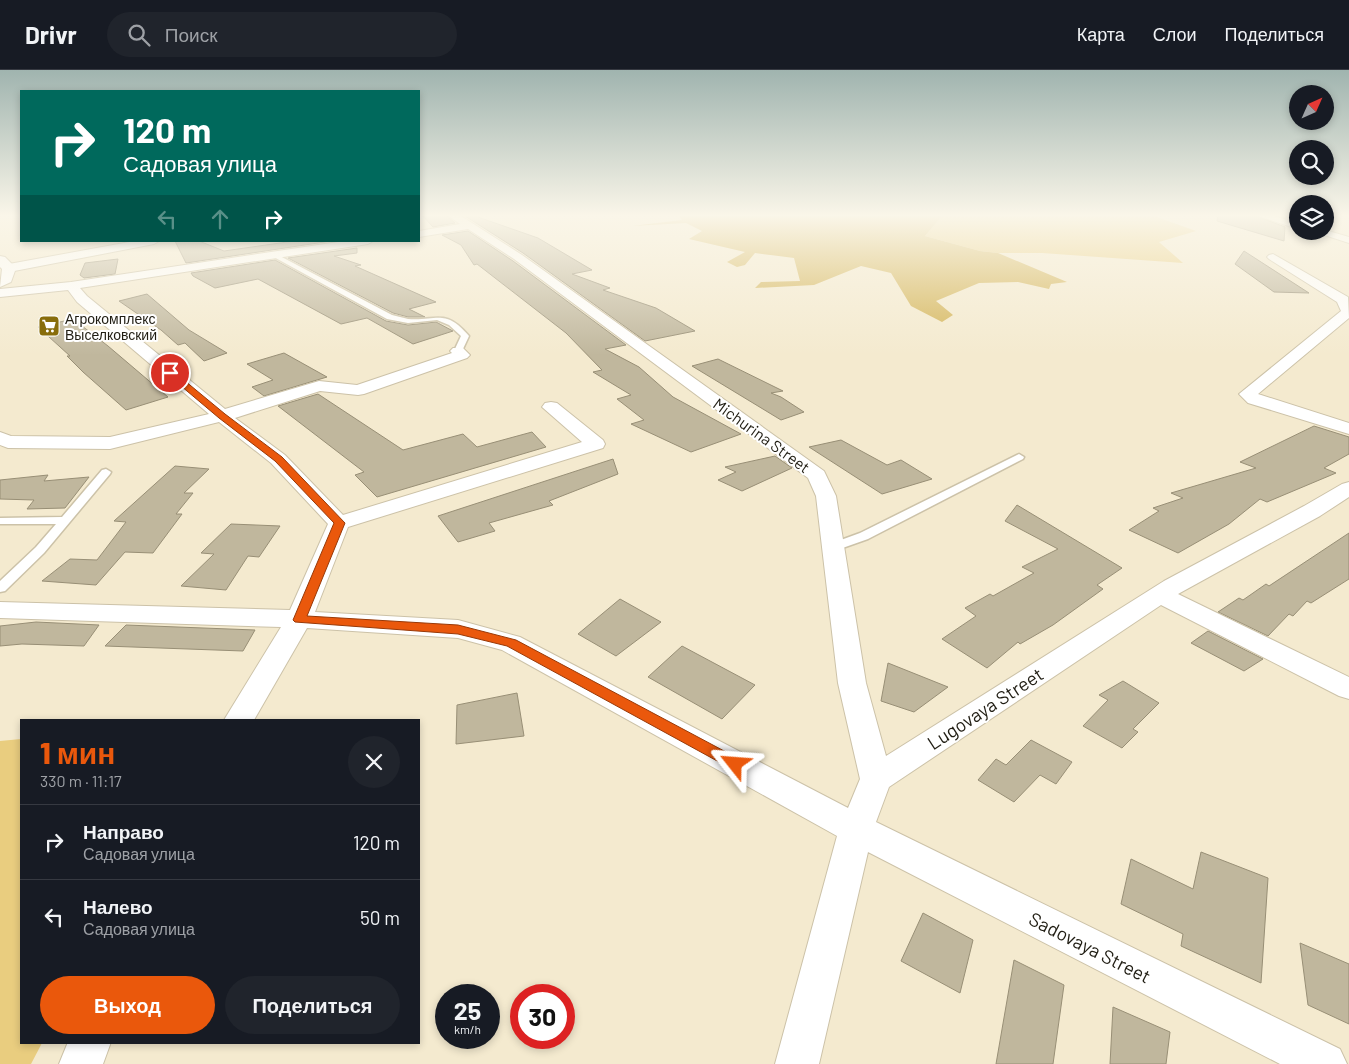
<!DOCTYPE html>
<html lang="ru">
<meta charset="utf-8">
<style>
:root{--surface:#171b24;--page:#20242c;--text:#f1f3f6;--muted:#9ea1a6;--line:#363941;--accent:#ea580c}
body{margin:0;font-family:Barlow,sans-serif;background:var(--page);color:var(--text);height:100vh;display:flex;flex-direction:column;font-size:19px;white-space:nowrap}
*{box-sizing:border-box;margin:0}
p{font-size:16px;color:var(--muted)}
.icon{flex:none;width:28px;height:28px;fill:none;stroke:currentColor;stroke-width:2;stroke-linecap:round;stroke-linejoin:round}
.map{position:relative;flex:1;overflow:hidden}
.side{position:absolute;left:20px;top:649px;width:400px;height:325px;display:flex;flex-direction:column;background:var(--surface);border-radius:0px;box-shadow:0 2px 8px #0003}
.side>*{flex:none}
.hud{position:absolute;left:20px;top:20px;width:400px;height:152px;border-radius:0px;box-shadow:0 2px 8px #0003;background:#00695c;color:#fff;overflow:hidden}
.needle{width:32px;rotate:45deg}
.controls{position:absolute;left:1289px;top:15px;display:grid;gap:10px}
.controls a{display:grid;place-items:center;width:45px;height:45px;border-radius:50%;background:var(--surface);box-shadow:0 2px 8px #0003;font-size:25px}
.speed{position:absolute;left:435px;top:914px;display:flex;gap:10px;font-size:25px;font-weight:700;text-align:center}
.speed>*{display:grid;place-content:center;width:65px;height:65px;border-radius:50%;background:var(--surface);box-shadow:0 2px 8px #0003;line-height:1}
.speed small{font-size:12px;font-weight:400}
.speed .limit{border:8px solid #d22;background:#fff;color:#111}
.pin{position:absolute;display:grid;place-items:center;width:42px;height:42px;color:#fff;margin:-21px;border:2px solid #fff;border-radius:50%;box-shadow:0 1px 5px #0007}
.me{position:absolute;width:55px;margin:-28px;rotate:298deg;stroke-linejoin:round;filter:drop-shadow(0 0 4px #0008)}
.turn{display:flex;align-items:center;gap:18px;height:105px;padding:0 20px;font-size:22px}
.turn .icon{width:65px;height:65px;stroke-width:2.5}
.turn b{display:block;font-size:35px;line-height:42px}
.lanes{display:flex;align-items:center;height:48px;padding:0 20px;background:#0003;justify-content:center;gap:25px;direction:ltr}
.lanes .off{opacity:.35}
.round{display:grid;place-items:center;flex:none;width:52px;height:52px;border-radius:26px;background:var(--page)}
.head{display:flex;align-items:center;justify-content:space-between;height:85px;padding:0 20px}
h1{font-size:30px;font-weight:800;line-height:38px;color:var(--accent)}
.cta{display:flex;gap:10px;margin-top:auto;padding:10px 20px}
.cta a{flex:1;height:58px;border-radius:30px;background:var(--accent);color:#fff;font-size:20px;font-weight:800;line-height:58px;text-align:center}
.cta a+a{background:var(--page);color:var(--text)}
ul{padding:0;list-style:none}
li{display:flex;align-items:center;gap:15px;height:75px;padding:0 20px;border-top:1px solid var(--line)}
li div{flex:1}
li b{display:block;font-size:19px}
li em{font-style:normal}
header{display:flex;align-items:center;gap:30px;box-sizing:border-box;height:70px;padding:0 25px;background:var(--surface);border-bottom:1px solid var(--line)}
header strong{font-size:24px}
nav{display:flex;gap:28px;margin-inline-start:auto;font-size:18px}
.search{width:350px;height:45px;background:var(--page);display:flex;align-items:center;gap:12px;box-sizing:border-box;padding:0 18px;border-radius:28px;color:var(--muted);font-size:19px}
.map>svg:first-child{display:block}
.green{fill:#e9cd7f}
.water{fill:#d4b55a}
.building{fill:#c0b79d;stroke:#988f76}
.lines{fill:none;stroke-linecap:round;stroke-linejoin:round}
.service-casing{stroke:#ccc2a8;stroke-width:3}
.minor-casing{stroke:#ccc2a8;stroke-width:2}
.tertiary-casing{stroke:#ccc2a8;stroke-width:2}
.service{fill:#fff;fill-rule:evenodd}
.minor{fill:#fff;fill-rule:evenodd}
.tertiary{fill:#fff;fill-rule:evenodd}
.route{fill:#ea580c;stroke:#983908}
.labels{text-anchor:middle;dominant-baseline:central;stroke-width:4;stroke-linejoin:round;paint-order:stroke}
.far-poi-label{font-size:14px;fill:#201d13;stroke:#fff;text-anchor:start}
.street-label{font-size:16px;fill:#201d13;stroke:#fff}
.near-street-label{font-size:19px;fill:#201d13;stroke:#fff}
</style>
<header>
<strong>Drivr</strong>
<div class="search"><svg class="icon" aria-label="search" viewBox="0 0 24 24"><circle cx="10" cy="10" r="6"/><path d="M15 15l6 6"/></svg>Поиск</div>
<nav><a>Карта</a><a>Слои</a><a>Поделиться</a></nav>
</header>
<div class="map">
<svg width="1349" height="994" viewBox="0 0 1349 994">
<rect width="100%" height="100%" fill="#f4eacf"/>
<!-- green -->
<path class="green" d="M942 146H1154L1196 161 1159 172 1183 193 1042 183H998L980 181 925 166Z
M21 669V972L42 973 31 994H0V671Z"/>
<!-- water -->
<path class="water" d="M679 146H942L925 166 980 181 998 183 1067 212 1051 214 1049 219 1018 212 979 213 936 231 953 245 942 252 911 236 891 203 861 196 814 215 755 218 761 212 800 211 794 188 755 183 745 195 737 197 727 192 745 182 689 169 702 161 686 153 632 156 682 150Z"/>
<!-- building -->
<path class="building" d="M423 146H447L455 153 433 157Z
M465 146H475L538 168 592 200 572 204 610 218 603 220 656 238 695 261 645 271 523 183Z
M1218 146H1256L1285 157 1284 171 1217 151Z
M468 161 513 191 626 275 605 279 639 297 673 327 741 364 691 382 631 354 644 350 617 329 631 325 593 302 602 300 566 263 477 194 474 195 461 175 442 165Z
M175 171H199L224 181 294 171H331L186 193Z
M357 178V183L334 186 361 195 355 196 436 232 409 239 425 247H408L393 243 288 188Z
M1244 181 1309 223 1274 222 1235 194Z
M118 189 115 204 84 208 80 205 85 193Z
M275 190 386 251 408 255 436 252 453 261 413 274 367 248 341 254 258 209 215 218 193 206 191 203Z
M147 224 189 260 227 283 204 291 185 273 178 275 161 260 119 231Z
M73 249 108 276 168 327 126 340 83 302 67 286H70L38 257Z
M284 283 327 307 264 326 252 317 273 310 247 294Z
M718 289 783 321 771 323 781 327 804 342 781 350 692 296Z
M318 324 403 380 463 364 477 377 532 362 546 377 377 427 355 405 364 402 278 336Z
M1314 356 1349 367V384L1324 398 1336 403 1267 432 1260 429 1229 454 1178 483 1129 460 1159 441 1153 438 1183 428 1171 423 1256 398 1240 392Z
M841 370 887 395 901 390 932 409 882 424 809 377Z
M775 386 792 398 742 421 718 410 736 402 725 397Z
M613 389 618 404 549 431 553 435 489 453 495 461 458 472 438 446Z
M175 396 209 399 184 423H193L176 444H182L153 483 125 482 96 515 42 511 70 489 97 490 126 452 114 451Z
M48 405 44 411 89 407 65 438 27 439 34 430 0 429V410Z
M1017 435 1122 498 1097 515 1103 519 1053 555 1020 574 1018 572 987 598 942 569 976 546 965 538 990 524 993 526 1034 503 1022 497 1058 479 1005 451Z
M231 454 280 456 259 487 248 486 226 520 181 516 214 484 201 483Z
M1349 463V509L1311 533 1307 531 1293 546 1289 544 1268 566 1218 542 1239 528 1243 530 1266 514 1269 516Z
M620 529 661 552 616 586 578 564Z
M36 552 99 555 84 576 22 574 0 576V556Z
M126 555 255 560 243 581 105 576Z
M1208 561 1263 589 1244 601 1191 573Z
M682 576 755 615 722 649 648 607Z
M888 593 948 617 914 642 881 631Z
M1123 611 1159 633 1133 659 1138 662 1122 678 1083 656 1108 630 1099 625Z
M517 623 524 666 456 674 457 635Z
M1031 670 1072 692 1056 714 1040 705 1014 732 978 710 996 689 1006 695Z
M1201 782 1268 808 1261 913 1181 876 1183 864 1121 834 1131 789 1193 819Z
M923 843 973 870 960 923 901 891Z
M1300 873 1349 894V954L1308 935Z
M1014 890 1064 915 1053 994H996Z
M1113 937 1170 962 1166 994H1110Z"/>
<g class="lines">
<!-- service casing -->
<g class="service-casing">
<path id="service" d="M272 184H276L392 245C397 246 403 248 408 249 438 251 445 238 469 266L462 281 458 283 454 281 461 266 449 255 437 250 408 253 387 249 272 186Z
M1019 384 1024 387 1023 389 868 469 834 481 828 477 830 474 860 463Z
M106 399 111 402 110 404 44 483 5 521 0 522V511L36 477 56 454H0V448L62 447 102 400Z"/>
</g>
<!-- minor casing -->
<g class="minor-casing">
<path id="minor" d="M449 146H461L522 185 824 401 836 426 866 613 886 686 1164 511 1304 436 1342 414 1349 412V427L1320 446 1178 524 1349 607V629L1339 626 1161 535 889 717 876 752 1340 979 1347 994H1280L868 782 819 994H775L837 766 502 580 458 568 307 558 254 650H224L281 557 0 548V532L290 540 328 454 271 393 219 352 110 379 8 378 0 375V362L11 366 110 367 209 344 77 232 68 220 0 227V219L71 212 345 171H373L368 174 80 218 87 226 225 339 319 311 357 315 452 283 450 281 453 278H463L470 285 467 288 364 324 358 325 320 321 235 348 285 385 343 445 582 372 542 337 545 333 551 332 557 333 603 370 605 374 603 378 348 457 315 542 458 550 520 567 848 738 860 709 838 613 816 426 808 408 514 189 468 159 419 167V161L460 154Z
M1258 146H1274L1298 153V159Z
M1325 160 1349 167V173L1312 161Z
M135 171H159L154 174 9 202 3 198 9 194Z
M1273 184 1348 227 1349 248 1258 324 1349 353V364L1248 333 1239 324 1341 241 1337 232 1269 189 1267 187 1269 185Z
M68 972H111L103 994H59Z"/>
</g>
<!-- tertiary casing -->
<g class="tertiary-casing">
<path id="tertiary" d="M0 186 5 187 16 198 11 212 0 217 2 199 0 197Z"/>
</g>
<!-- service -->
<use href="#service" class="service"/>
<!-- minor -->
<use href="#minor" class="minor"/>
<!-- tertiary -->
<use href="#tertiary" class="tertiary"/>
</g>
<!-- sky -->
<linearGradient id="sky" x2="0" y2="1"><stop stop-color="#a0b4af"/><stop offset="0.51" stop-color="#faf6e9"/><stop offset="1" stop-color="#faf6e9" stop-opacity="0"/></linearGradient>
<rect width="1349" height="285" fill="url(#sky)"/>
<!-- route -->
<path class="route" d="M168 301H173L225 344 282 387 345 453 307 546 458 555 516 570 741 690 743 694 741 698 735 700 730 698 507 576 458 564 295 552 293 550 334 453 275 391 219 348 168 305Z"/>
<!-- icons -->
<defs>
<g id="supermarket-square" transform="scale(1.125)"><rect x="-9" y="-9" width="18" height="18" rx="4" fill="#886d0c" stroke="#fff"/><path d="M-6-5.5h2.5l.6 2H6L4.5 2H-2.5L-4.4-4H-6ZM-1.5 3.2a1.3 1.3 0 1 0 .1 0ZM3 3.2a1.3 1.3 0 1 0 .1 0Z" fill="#fff"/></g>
</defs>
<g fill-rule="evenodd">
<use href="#supermarket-square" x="49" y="256"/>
</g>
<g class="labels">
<!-- far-poi labels -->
<g class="far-poi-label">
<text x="65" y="248">Агрокомплекс<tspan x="65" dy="16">Выселковский</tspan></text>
</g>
<!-- street labels -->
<g class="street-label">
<text transform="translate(762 365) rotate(36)">Michurina Street</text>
</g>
<!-- near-street labels -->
<g class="near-street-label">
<text transform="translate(985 638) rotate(-33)">Lugovaya Street</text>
<text transform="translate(1090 877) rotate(27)">Sadovaya Street</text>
</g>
</g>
</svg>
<div class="controls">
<a><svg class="needle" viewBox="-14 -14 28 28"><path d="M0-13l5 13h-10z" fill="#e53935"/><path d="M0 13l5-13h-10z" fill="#9ea1a6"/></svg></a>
<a><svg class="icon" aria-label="search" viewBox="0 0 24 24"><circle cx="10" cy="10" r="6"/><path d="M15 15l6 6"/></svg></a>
<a><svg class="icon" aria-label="layers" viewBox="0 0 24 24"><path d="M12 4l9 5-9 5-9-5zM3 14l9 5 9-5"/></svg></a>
</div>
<div class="speed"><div>25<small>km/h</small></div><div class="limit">30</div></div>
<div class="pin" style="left:170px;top:303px;background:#d93025"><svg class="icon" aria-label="arrive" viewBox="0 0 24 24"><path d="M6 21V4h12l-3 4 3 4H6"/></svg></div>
<svg class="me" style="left:735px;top:694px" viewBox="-20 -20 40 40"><path d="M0-17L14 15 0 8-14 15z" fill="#ea580c" stroke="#fff" stroke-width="4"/></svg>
<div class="hud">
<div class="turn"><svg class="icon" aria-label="right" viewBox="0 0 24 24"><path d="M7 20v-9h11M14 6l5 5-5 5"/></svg><div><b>120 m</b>Садовая улица</div></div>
<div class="lanes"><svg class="icon off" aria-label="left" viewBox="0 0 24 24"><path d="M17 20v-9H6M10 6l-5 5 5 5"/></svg><svg class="icon off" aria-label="ahead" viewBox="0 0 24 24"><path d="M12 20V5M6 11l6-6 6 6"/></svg><svg class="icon" aria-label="right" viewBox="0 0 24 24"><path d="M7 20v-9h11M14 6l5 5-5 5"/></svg></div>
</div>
<section class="side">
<div class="head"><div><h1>1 мин</h1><p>330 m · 11:17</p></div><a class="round"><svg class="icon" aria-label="close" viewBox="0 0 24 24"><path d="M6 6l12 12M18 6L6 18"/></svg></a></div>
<ul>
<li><svg class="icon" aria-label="right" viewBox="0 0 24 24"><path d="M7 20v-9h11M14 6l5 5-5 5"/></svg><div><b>Направо</b><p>Садовая улица</p></div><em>120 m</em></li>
<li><svg class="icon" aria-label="left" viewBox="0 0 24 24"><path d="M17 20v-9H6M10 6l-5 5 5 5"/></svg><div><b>Налево</b><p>Садовая улица</p></div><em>50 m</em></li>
</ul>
<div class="cta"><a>Выход</a><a>Поделиться</a></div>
</section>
</div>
